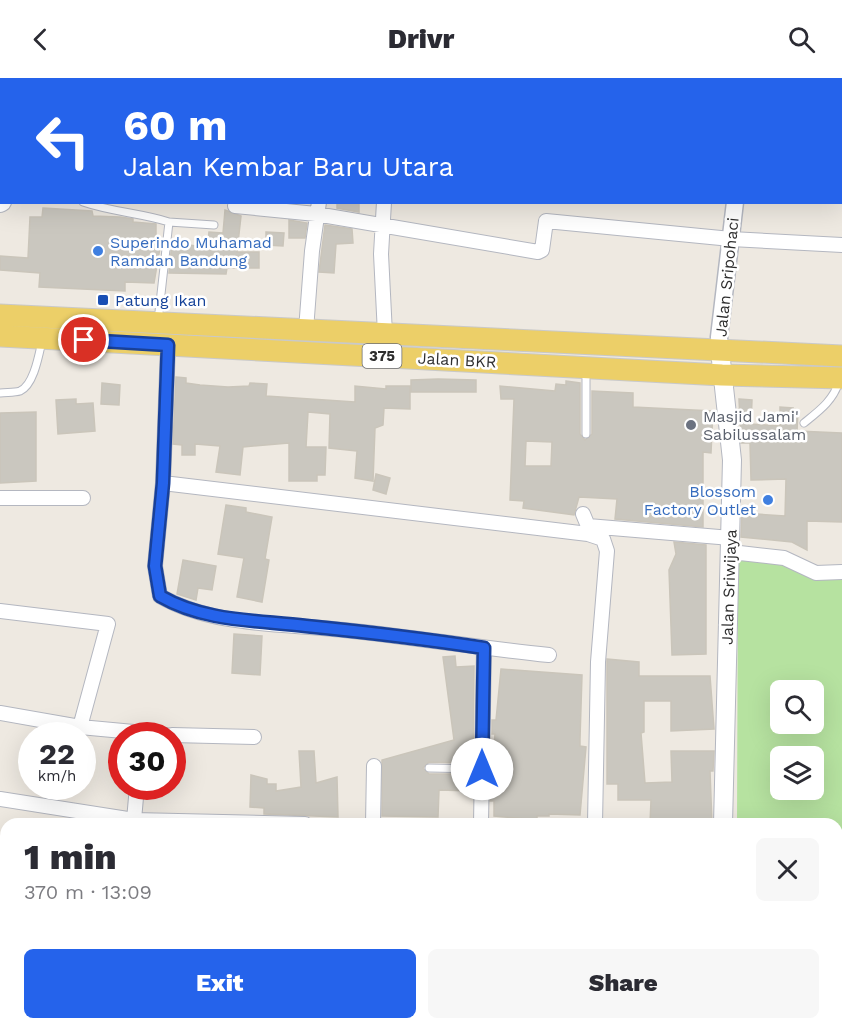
<!DOCTYPE html>
<meta charset="utf-8">
<style>
:root{--surface:#fff;--page:#f7f7f7;--text:#2b2b33;--muted:#7c7c81;--accent:#2563eb}
body{margin:0;font-family:"Work Sans",sans-serif;background:var(--page);color:var(--text);height:100vh;display:flex;flex-direction:column;font-size:22px;white-space:nowrap}
*{box-sizing:border-box;margin:0}
p{font-size:20px;color:var(--muted)}
.icon{flex:none;width:33px;height:33px;fill:none;stroke:currentColor;stroke-width:2;stroke-linecap:round;stroke-linejoin:round}
.map{position:relative;flex:1;overflow:hidden}
.side{position:absolute;left:0px;top:740px;width:843px;height:212px;display:flex;flex-direction:column;background:var(--surface);border-radius:18px 18px 0 0;box-shadow:0 6px 24px #0002}
.side>*{flex:none}
.guide{position:absolute;left:0px;top:0px;width:843px;height:126px;box-shadow:0 6px 24px #0002;background:#2563eb;color:#fff;overflow:hidden}
.tools{position:absolute;left:770px;top:602px;display:grid;gap:12px}
.tools a{display:grid;place-items:center;width:54px;height:54px;border-radius:9px;background:var(--surface);box-shadow:0 6px 24px #0002;font-size:30px}
.speed{position:absolute;left:18px;top:644px;display:flex;gap:12px;font-size:30px;font-weight:700;text-align:center}
.speed>*{display:grid;place-content:center;width:78px;height:78px;border-radius:50%;background:var(--surface);box-shadow:0 6px 24px #0002;line-height:1}
.speed small{font-size:15px;font-weight:400}
.speed .limit{border:9px solid #d22;background:#fff;color:#111}
.pin{position:absolute;display:grid;place-items:center;width:51px;height:51px;color:#fff;margin:-26px;border:3px solid #fff;border-radius:50%;box-shadow:0 2px 6px #0007}
.me{position:absolute;width:66px;margin:-33px;rotate:0deg;stroke-linejoin:round;filter:drop-shadow(0 0 4px #0008)}
.turn{display:flex;align-items:center;gap:21px;height:126px;padding:0 24px;font-size:27px}
.turn .icon{width:78px;height:78px;stroke-width:2.5}
.turn b{display:block;font-size:42px;line-height:51px}
.round{display:grid;place-items:center;flex:none;width:63px;height:63px;border-radius:9px;background:var(--page)}
.headline{display:flex;align-items:center;justify-content:space-between;height:102px;padding:0 24px}
h1{font-size:36px;font-weight:800;line-height:45px}
.action{display:flex;gap:12px;margin-top:auto;padding:12px 24px}
.action a{flex:1;height:69px;border-radius:9px;background:var(--accent);color:#fff;font-size:24px;font-weight:800;line-height:69px;text-align:center}
.action a+a{background:var(--page);color:var(--text)}
header{display:flex;justify-content:space-between;align-items:center;height:78px;padding:0 24px;background:var(--surface);font-size:27px;font-weight:800}
.map>svg:first-child{display:block}
.green{fill:#b6e2a0;fill-rule:evenodd}
.building{fill:#cac7bf;stroke:#cac5ba;stroke-width:1.5;fill-rule:evenodd}
.lines{fill:none;stroke-linecap:round;stroke-linejoin:round}
.service-casing{stroke:#b4b7c0;stroke-width:9}
.minor-casing{stroke:#b4b7c0;stroke-width:16}
.tertiary-casing{stroke:#b4b7c0;stroke-width:19}
.secondary-casing{stroke:#b4b7c0;stroke-width:20}
.primary-casing{stroke:#c9c9c9;stroke-width:23}
.service{stroke:#fff;stroke-width:7}
.minor{stroke:#fff;stroke-width:14}
.tertiary{stroke:#fff;stroke-width:16}
.secondary{stroke:#fff;stroke-width:18}
.primary{stroke:#eccf68;stroke-width:21}
.route-casing{stroke:#184099;stroke-width:15}
.route{stroke:#2563eb;stroke-width:10}
.shop-dot{fill:#3f7fe0;stroke:#fff;stroke-width:2}
.transit-dot{fill:#1a4fb4;stroke:#fff;stroke-width:2}
.worship-dot{fill:#6b7280;stroke:#fff;stroke-width:2}
.labels{text-anchor:middle;dominant-baseline:central;stroke-width:5;stroke-linejoin:round;paint-order:stroke}
.shield{fill:#fff;stroke:#6d6d6d;stroke-width:1.5}
.shield-label{font-size:15px;font-weight:bold;fill:#2e2e2e}
.shop-label{font-size:16px;fill:#366cbe;stroke:#fff;text-anchor:start}
.street-label{font-size:16px;fill:#2e2e2e;stroke:#fff}
.transit-label{font-size:16px;fill:#164399;stroke:#fff;text-anchor:start}
.worship-label{font-size:16px;fill:#5b616d;stroke:#fff;text-anchor:start}
</style>
<header><svg class="icon" aria-label="back" viewBox="0 0 24 24"><path d="M15 5l-7 7 7 7"/></svg>Drivr<svg class="icon" aria-label="search" viewBox="0 0 24 24"><circle cx="10" cy="10" r="6"/><path d="M15 15l6 6"/></svg></header>
<div class="map">
<svg width="842" height="950" viewBox="0 0 842 950">
<rect width="100%" height="100%" fill="#eee9e1"/>
<!-- green -->
<path class="green" d="M738 480 785 486 842 499V762L837 761V746H737ZM780 612H813V645H780ZM780 678H813V711H780Z"/>
<!-- building -->
<path class="building" d="M337 124H359V134L337 130Z
M43 130 92 133 93 138 120 139 133 141V144L156 146V163L161 164 154 205 125 204V213L39 209 40 195 0 192V178L28 180 30 139H42Z
M225 132 241 138 237 174H259V190H227L226 196 169 195 172 164 207 170 209 154 223 155Z
M289 142 307 145 305 160H289Z
M325 147 352 151 353 165 336 166 334 195 319 194Z
M266 154 284 155 283 168 266 167Z
M176 299 186 300V305L200 307 228 309 249 308 250 305 267 306 266 318 355 324V308L386 311V308H410V331L384 330 383 347 375 350 373 403 355 400 357 373 329 370 330 336 308 334 306 369H326L325 397H317V403H289V365L243 369 240 397 216 394 220 368 195 366V377H182V367L173 366Z
M438 301 476 302V314H411V302Z
M566 303 580 305V356L585 362 592 356V313L633 315V329L713 333 711 375 703 374V449L615 441 617 421 579 419 574 437 523 430 524 423 510 422 514 321H501L500 308 555 313 556 306 566 307ZM526 363 552 364 551 388H525Z
M102 305 120 307 119 327 101 326Z
M76 321V326L93 325 95 353 58 356 56 322Z
M739 321 752 322 751 346 780 348V329L793 330 792 333H798L797 353 842 355V444L807 443V472L792 464 741 459 742 435 785 438 786 401 751 402 750 365H741Z
M36 334V403L0 405V335Z
M376 396 390 400 386 416 373 412Z
M226 427 246 430V434L272 439 265 481 269 482 262 524 237 519 244 480 218 476Z
M674 464 706 467V576L672 577 669 492 676 476Z
M183 482 216 488 212 512 198 510 196 522 177 516Z
M234 556 262 558 260 597 232 595Z
M455 578 456 589 474 588 473 685 429 684 423 690 429 696H473V713L439 712 438 739 382 738V682L454 662 443 579Z
M607 581 639 584V598H710L714 651 671 653V623H644V654L641 655 645 705 672 704 671 673H714L713 693H710L712 746H650L651 722H618V706H607Z
M501 591 582 597 580 661V668L586 669 580 737 549 736V738H537V742L494 738V723H490L495 656H492V642H496Z
M299 673H314L316 705 337 699 338 739 264 736V730L250 729 251 697 267 701V706H276V713L301 709Z"/>
<g class="lines">
<!-- service casing -->
<g class="service-casing">
<path id="service" d="M83 124C112 134 141 135 169 144L158 243
M169 144 214 147
M0 315C6 314 14 315 20 313 34 307 39 276 42 263
M804 345C819 333 834 322 839 303
M586 356V292
M429 690 482 691"/>
</g>
<!-- minor casing -->
<g class="minor-casing">
<path id="minor" d="M256 0 258 2
M407 2 409 0
M601 2 603 0
M384 124 381 176 385 256
M235 128 316 136 538 174 542 172 546 143 731 161 842 167
M306 252 312 173 319 124
M168 267 163 405 155 488 160 518C214 549 283 545 344 552 412 559 480 570 549 577
M163 405 588 456 603 461 607 473 598 584 595 746
M0 420H83
M583 436 588 448 731 460
M731 474 784 480 816 495 842 494
M0 533 108 546 80 649
M0 635 80 649 166 657
M172 657 254 659
M0 721 134 742 305 746
M134 742 137 708
M373 746 374 688
M481 746 484 570
M837 771H842
M0 838H6
M15 945V950
M833 945V950
M284 950V945
M590 950V945"/>
</g>
<!-- tertiary casing -->
<g class="tertiary-casing">
<path id="tertiary" d="M751 0V2
M0 54 2 56
M720 273 719 259 735 124"/>
</g>
<!-- secondary casing -->
<g class="secondary-casing">
<path id="secondary" d="M184 2 186 0
M0 125 2 124
M720 273 732 382 723 746
M724 950V945"/>
</g>
<!-- primary casing -->
<g class="primary-casing">
<path id="primary" d="M0 237 842 278
M0 258 722 297 842 300"/>
</g>
<!-- service -->
<use href="#service" class="service"/>
<!-- minor -->
<use href="#minor" class="minor"/>
<!-- tertiary -->
<use href="#tertiary" class="tertiary"/>
<!-- secondary -->
<use href="#secondary" class="secondary"/>
<!-- primary -->
<use href="#primary" class="primary"/>
</g>
<g class="lines">
<!-- route casing -->
<g class="route-casing">
<path id="route" d="M84 262 168 267 163 405 155 488 160 518C205 544 256 542 306 548 366 554 425 561 484 570L482 691"/>
</g>
<!-- route -->
<use href="#route" class="route"/>
</g>
<!-- markers -->
<g class="shop-dot">
<circle cx="98" cy="173" r="6"/>
<circle cx="768" cy="422" r="6"/>
</g>
<rect class="transit-dot" x="97" y="216" width="12" height="12" rx="3"/>
<circle class="worship-dot" cx="691" cy="347" r="6"/>
<g class="labels">
<!-- shield labels -->
<rect class="shield" x="362.5" y="266" width="39" height="24" rx="4.5"/>
<g class="shield-label">
<text x="382" y="278">375</text>
</g>
<!-- shop labels -->
<g class="shop-label">
<text x="110" y="164">Superindo Muhamad<tspan x="110" dy="18">Ramdan Bandung</tspan></text>
<text x="756" y="413" text-anchor="end">Blossom<tspan x="756" dy="18">Factory Outlet</tspan></text>
</g>
<!-- street labels -->
<g class="street-label">
<text transform="translate(727 199) rotate(-84)">Jalan Sripohaci</text>
<text transform="translate(457 282) rotate(3)">Jalan BKR</text>
<text transform="translate(729 509) rotate(-88)">Jalan Sriwijaya</text>
</g>
<!-- transit labels -->
<g class="transit-label">
<text x="115" y="222">Patung Ikan</text>
</g>
<!-- worship labels -->
<g class="worship-label">
<text x="703" y="338">Masjid Jami'<tspan x="703" dy="18">Sabilussalam</tspan></text>
</g>
</g>
</svg>
<div class="tools">
<a><svg class="icon" aria-label="search" viewBox="0 0 24 24"><circle cx="10" cy="10" r="6"/><path d="M15 15l6 6"/></svg></a>
<a><svg class="icon" aria-label="layers" viewBox="0 0 24 24"><path d="M12 4l9 5-9 5-9-5zM3 14l9 5 9-5"/></svg></a>
</div>
<div class="speed"><div>22<small>km/h</small></div><div class="limit">30</div></div>
<div class="pin" style="left:84px;top:262px;background:#d93025"><svg class="icon" aria-label="arrive" viewBox="0 0 24 24"><path d="M6 21V4h12l-3 4 3 4H6"/></svg></div>
<svg class="me" style="left:482px;top:691px" viewBox="-20 -20 40 40"><circle r="19" fill="#fff"/><path d="M0-13L10 11 0 6-10 11z" fill="#2563eb"/></svg>
<div class="guide">
<div class="turn"><svg class="icon" aria-label="left" viewBox="0 0 24 24"><path d="M17 20v-9H6M10 6l-5 5 5 5"/></svg><div><b>60 m</b>Jalan Kembar Baru Utara</div></div>
</div>
<section class="side">
<div class="headline"><div><h1>1 min</h1><p>370 m · 13:09</p></div><a class="round"><svg class="icon" aria-label="close" viewBox="0 0 24 24"><path d="M6 6l12 12M18 6L6 18"/></svg></a></div>
<div class="action"><a>Exit</a><a>Share</a></div>
</section>
</div>
